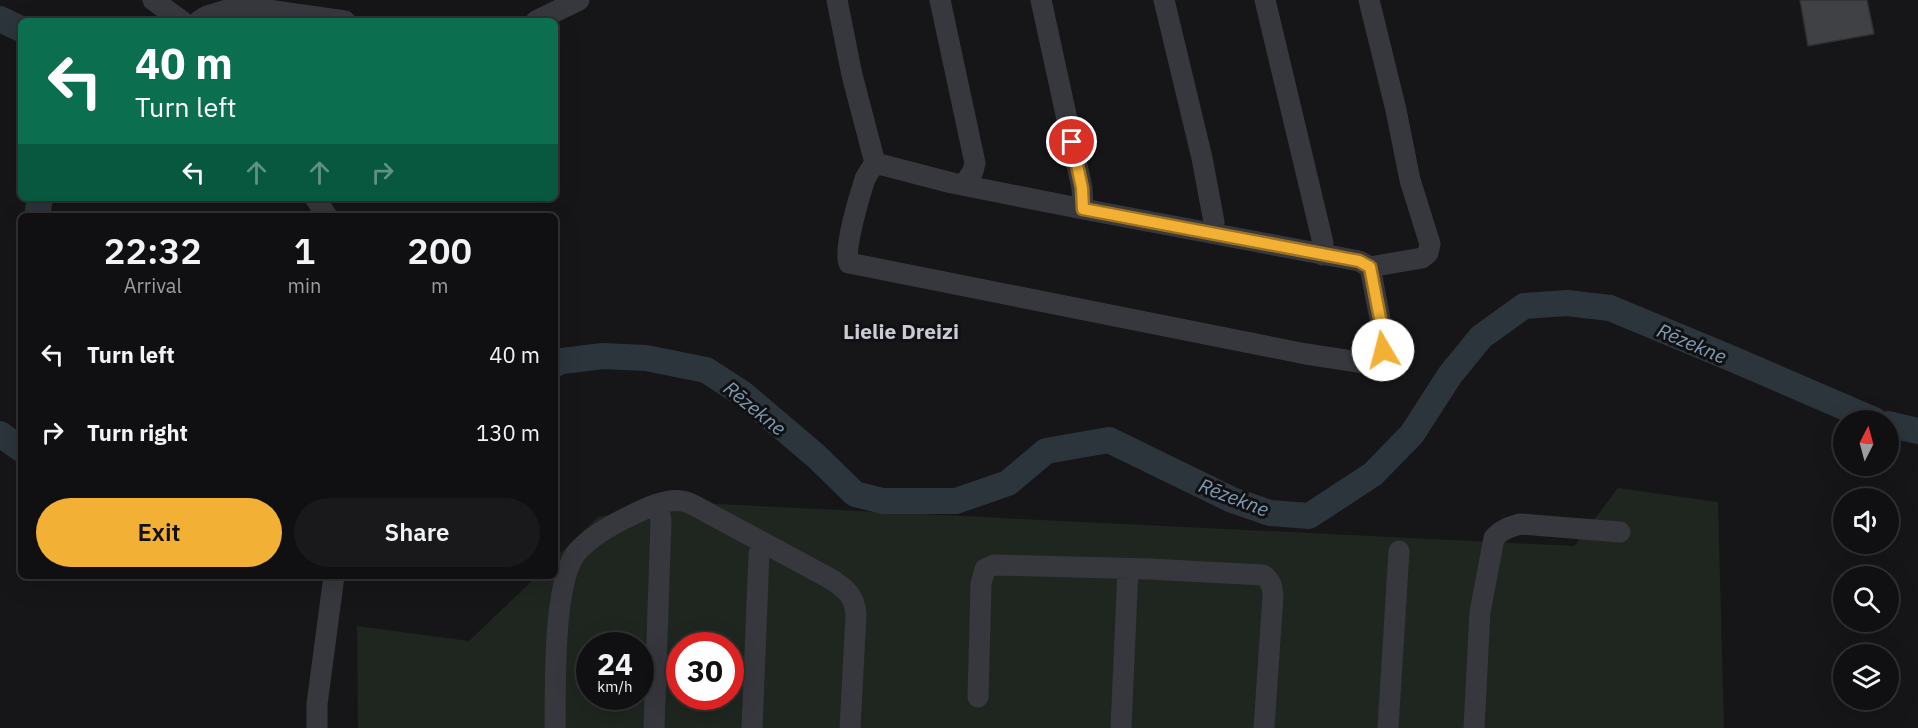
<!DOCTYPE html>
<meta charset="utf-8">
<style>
:root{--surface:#101012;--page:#19191b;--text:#f1f3f6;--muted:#9c9d9f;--line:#303032;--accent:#f2b134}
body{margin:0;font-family:"IBM Plex Sans",sans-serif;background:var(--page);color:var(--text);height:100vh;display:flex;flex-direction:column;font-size:22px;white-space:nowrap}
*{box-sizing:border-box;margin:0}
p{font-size:20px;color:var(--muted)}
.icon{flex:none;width:33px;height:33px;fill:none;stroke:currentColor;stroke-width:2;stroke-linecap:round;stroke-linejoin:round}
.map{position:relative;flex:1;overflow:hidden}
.panel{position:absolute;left:18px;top:213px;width:540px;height:366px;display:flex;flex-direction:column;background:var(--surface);border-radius:9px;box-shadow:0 6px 24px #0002,0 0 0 2px var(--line)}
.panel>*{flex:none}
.hud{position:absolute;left:18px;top:18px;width:540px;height:183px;border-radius:9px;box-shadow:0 6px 24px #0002,0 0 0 2px var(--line);background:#0b6e4f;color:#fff;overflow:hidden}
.needle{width:39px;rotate:6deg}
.tools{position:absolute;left:1833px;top:410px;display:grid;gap:12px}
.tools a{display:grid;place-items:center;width:66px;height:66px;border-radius:50%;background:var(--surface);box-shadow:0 6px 24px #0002,0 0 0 2px var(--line);font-size:30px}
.speed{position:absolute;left:576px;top:632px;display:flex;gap:12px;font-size:30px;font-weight:700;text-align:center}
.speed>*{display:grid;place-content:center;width:78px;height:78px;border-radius:50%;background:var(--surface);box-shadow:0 6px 24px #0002,0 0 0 2px var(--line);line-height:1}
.speed small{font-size:15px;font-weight:400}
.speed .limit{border:9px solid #d22;background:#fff;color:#111}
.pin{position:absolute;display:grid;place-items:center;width:51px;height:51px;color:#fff;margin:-26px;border:3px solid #fff;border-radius:50%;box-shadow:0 2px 6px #0007}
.me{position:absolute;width:66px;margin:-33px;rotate:352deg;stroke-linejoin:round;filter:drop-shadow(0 0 4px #0008)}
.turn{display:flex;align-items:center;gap:21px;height:126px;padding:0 18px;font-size:27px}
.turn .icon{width:78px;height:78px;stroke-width:2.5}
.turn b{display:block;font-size:42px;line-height:51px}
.lanes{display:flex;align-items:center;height:57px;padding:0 18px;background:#0003;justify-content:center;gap:30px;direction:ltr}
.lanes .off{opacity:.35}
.eta{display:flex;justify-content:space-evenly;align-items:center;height:102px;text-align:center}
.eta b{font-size:36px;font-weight:600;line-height:42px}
.action{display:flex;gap:12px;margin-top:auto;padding:12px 18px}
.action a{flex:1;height:69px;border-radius:36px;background:var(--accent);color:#111;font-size:24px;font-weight:600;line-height:69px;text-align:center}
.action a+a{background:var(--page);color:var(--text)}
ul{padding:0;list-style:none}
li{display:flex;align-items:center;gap:18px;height:78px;padding:0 18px}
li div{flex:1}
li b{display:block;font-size:22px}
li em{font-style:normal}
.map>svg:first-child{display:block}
.green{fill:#1e261f;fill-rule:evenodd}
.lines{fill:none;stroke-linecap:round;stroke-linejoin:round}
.river{stroke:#2c353c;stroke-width:26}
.building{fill:#404145;stroke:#303034;stroke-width:1.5}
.minor{stroke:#37383d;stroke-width:21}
.route-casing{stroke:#9d7322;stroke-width:15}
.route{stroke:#f2b134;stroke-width:10}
.labels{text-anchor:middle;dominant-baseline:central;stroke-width:6;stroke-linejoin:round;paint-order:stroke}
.water-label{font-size:20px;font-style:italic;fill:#7f9bb3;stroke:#111113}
.quarter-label{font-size:21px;font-weight:bold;fill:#c9ccd4;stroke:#111113}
</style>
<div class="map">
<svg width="1918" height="728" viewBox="0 0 1918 728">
<rect width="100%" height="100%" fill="#161618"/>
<!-- green -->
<path class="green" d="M1618 488 1718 502 1724 728H358L357 626 469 641 537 576H555V558L598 517 697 503 1574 546ZM590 645H640V696H590ZM680 645H730V696H680Z"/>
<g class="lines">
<!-- river -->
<path class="river" d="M0 19 21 29
M37 216 40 198
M555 364 562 361 603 356 646 358 706 370 743 394 816 456 855 494 883 501H956L1008 483 1046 451 1109 440 1232 500 1270 513 1309 516 1373 474 1412 434 1450 375 1481 337 1524 306 1567 303 1610 308 1735 360 1874 420
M1888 424 1918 431
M0 434 21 449"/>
</g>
<!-- building -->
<path class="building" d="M1800 0H1867L1874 34 1808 46Z"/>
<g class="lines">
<!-- minor -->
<path class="minor" d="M153 0 182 21
M837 0 852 75 875 163C872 168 867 174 865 179 860 194 843 250 849 263L1306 354 1365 363 1376 360 1383 350V334L1370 267 1359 261 1083 209 952 183 875 163
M940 0 975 163 973 171 964 185
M1041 0 1082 188 1083 209
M1164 0 1202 158 1214 222 1212 233
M1265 0 1323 243 1322 255
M1369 0 1396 110 1410 180 1430 244 1428 253 1422 258 1370 267
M199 21 207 16 240 6 345 21
M536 21 579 0
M315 198 327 216
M978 697 981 584 985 569 994 565 1150 569 1263 575C1271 581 1272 585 1273 595L1264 728
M317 728V704L334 576
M555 728C556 687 552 583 577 552 591 536 611 525 630 516 644 509 666 498 682 501 688 502 694 505 699 508L829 578C845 588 855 595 856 615L850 728
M654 728 661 521 658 505
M752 728 759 554 763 542
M1121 728 1128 569
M1388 728 1399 551
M1474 728 1480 612 1494 538C1501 530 1509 527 1520 524L1620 532"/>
</g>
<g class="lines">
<!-- route casing -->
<g class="route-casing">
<path id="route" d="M1072 142 1082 188 1083 209 1359 261 1370 267 1383 334V350"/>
</g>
<!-- route -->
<use href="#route" class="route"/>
</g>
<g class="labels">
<!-- water labels -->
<g class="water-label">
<text transform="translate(1692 343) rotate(23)">Rēzekne</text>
<text transform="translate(755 408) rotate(39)">Rēzekne</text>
<text transform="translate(1234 497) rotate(21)">Rēzekne</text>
</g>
<!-- quarter labels -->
<g class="quarter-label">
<text x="901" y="331">Lielie Dreizi</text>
</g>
</g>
</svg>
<div class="tools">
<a><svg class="needle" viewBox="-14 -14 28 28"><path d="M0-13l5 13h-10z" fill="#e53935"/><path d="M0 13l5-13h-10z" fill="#9c9d9f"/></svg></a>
<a><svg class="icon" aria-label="sound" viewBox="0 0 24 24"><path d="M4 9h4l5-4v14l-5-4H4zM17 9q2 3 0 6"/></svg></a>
<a><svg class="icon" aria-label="search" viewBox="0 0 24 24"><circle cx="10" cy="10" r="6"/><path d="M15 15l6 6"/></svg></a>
<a><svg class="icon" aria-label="layers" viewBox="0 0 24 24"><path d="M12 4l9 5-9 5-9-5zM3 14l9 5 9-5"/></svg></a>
</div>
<div class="speed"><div>24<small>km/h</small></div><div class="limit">30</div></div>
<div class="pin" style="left:1072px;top:142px;background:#d93025"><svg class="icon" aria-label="arrive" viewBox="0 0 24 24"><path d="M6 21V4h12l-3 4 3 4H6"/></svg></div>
<svg class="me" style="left:1383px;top:350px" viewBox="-20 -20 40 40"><circle r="19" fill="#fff"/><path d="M0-13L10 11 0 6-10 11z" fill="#f2b134"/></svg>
<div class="hud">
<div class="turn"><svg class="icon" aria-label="left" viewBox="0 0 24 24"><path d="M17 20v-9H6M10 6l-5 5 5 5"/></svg><div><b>40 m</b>Turn left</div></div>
<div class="lanes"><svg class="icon" aria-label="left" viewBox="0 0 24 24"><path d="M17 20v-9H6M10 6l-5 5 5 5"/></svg><svg class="icon off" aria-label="ahead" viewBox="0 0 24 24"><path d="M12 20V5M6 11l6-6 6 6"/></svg><svg class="icon off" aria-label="ahead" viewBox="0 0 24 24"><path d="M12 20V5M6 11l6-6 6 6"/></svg><svg class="icon off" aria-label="right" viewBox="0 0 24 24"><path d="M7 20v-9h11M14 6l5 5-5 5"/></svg></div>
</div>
<section class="panel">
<div class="eta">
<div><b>22:32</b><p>Arrival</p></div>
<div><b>1</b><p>min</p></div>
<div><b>200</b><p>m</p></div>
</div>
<ul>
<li><svg class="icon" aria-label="left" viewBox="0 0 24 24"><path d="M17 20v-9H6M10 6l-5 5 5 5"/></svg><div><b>Turn left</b></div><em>40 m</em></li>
<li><svg class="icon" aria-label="right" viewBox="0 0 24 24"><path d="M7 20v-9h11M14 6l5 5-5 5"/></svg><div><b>Turn right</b></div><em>130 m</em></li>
</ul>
<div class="action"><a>Exit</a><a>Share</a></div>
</section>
</div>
